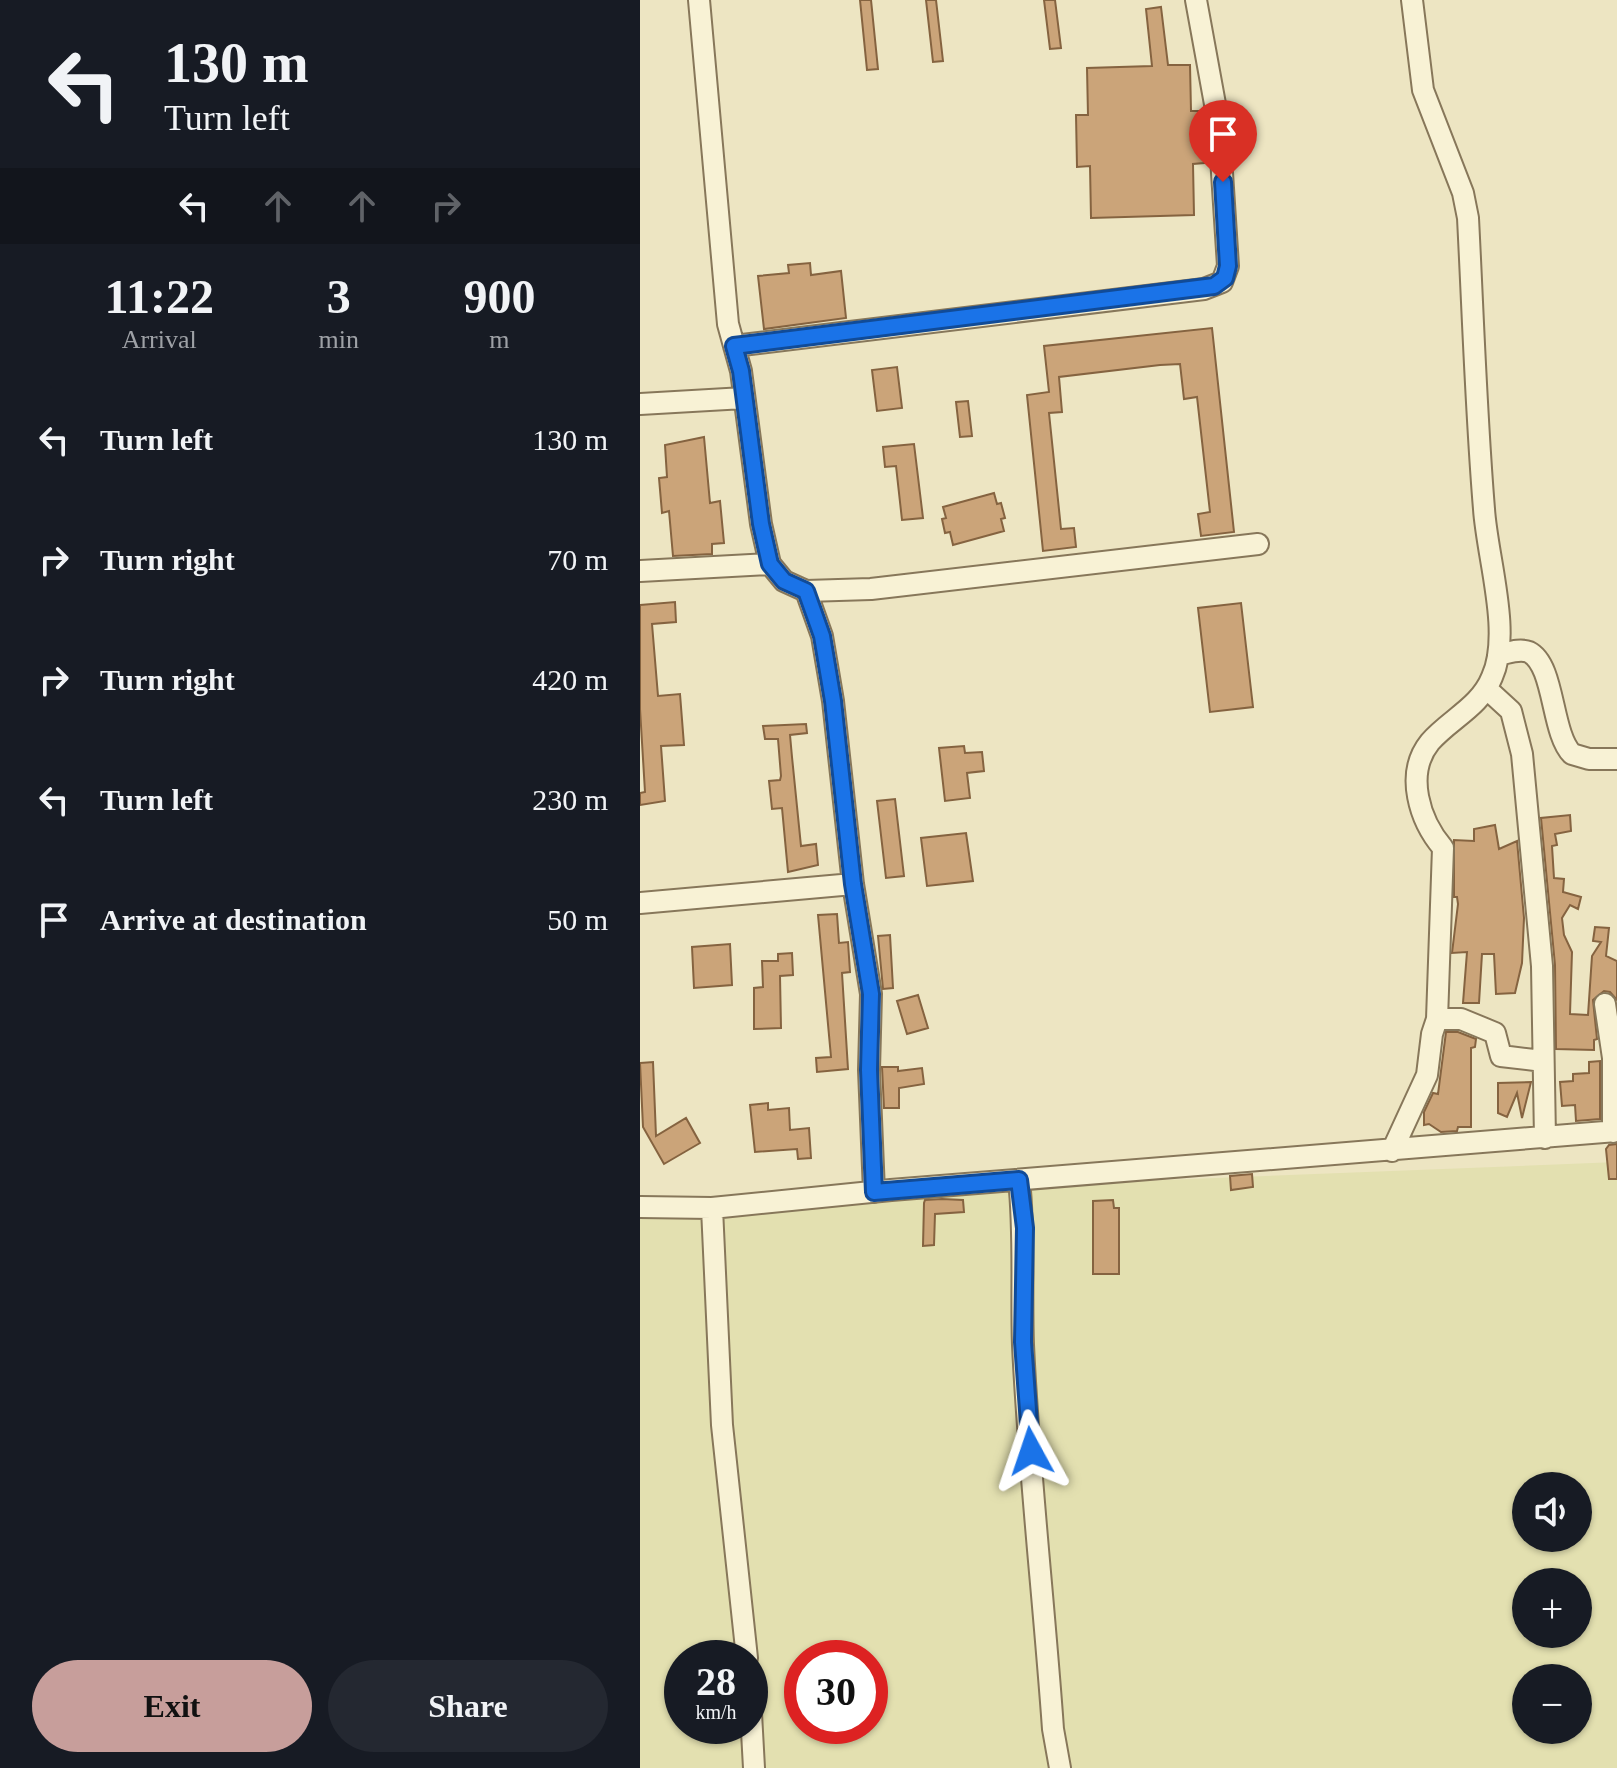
<!DOCTYPE html>
<meta charset="utf-8">
<style>
:root{--surface:#171b24;--page:#242831;--text:#f1f3f6;--muted:#9ea1a6;--accent:#c79e9b}
body{margin:0;font-family:Georgia,serif;background:var(--page);color:var(--text);height:100vh;display:flex;flex-direction:column;font-size:30px;white-space:nowrap}
*{box-sizing:border-box;margin:0}
p{font-size:26px;color:var(--muted)}
.icon{flex:none;width:44px;height:44px;fill:none;stroke:currentColor;stroke-width:2;stroke-linecap:round;stroke-linejoin:round}
.map{position:relative;flex:1;overflow:hidden}
.side{display:flex;flex-direction:column;background:var(--surface);width:640px}
.side>*{flex:none}
.hud{background:#171b24;color:var(--text);overflow:hidden}
.controls{position:absolute;left:872px;top:1472px;display:grid;gap:16px}
.controls a{display:grid;place-items:center;width:80px;height:80px;border-radius:50%;background:var(--surface);box-shadow:0 2px 6px #0004;font-size:40px}
.speed{position:absolute;left:24px;top:1640px;display:flex;gap:16px;font-size:40px;font-weight:700;text-align:center}
.speed>*{display:grid;place-content:center;width:104px;height:104px;border-radius:50%;background:var(--surface);box-shadow:0 2px 6px #0004;line-height:1}
.speed small{font-size:20px;font-weight:400}
.speed .limit{border:12px solid #d22;background:#fff;color:#111}
.pin{position:absolute;display:grid;place-items:center;width:68px;height:68px;color:#fff;margin:-82px -34px;border-radius:50% 50% 50% 0;rotate:-45deg;box-shadow:0 0 8px #0007}
.pin .icon{rotate:45deg}
.me{position:absolute;width:88px;margin:-44px;rotate:355deg;stroke-linejoin:round;filter:drop-shadow(0 0 6px #0008)}
.turn{display:flex;align-items:center;gap:28px;height:168px;padding:0 32px;font-size:36px}
.turn .icon{width:104px;height:104px;stroke-width:2.5}
.turn b{display:block;font-size:56px;line-height:68px}
.lanes{display:flex;align-items:center;height:76px;padding:0 32px;background:#0003;justify-content:center;gap:40px;direction:ltr}
.lanes .off{opacity:.35}
.eta{display:flex;justify-content:space-evenly;align-items:center;height:136px;text-align:center}
.eta b{font-size:48px;font-weight:700;line-height:56px}
.primary-button{display:flex;gap:16px;margin-top:auto;padding:16px 32px}
.primary-button a{flex:1;height:92px;border-radius:48px;background:var(--accent);color:#111;font-size:32px;font-weight:700;line-height:92px;text-align:center}
.primary-button a+a{background:var(--page);color:var(--text)}
ul{padding:0;list-style:none}
li{display:flex;align-items:center;gap:24px;height:120px;padding:0 32px}
li div{flex:1}
li b{display:block;font-size:30px}
li em{font-style:normal}
main{display:flex;flex:1;min-height:0}
.map>svg:first-child{display:block}
.farmland{fill:#e3e0b0;fill-rule:evenodd}
.building{fill:#cba479;stroke:#856340;stroke-width:2}
.lines{fill:none;stroke-linecap:round;stroke-linejoin:round}
.minor-casing{stroke:#87775a;stroke-width:24}
.minor{stroke:#f8f2d5;stroke-width:20}
.route-casing{stroke:#114b97;stroke-width:20}
.route{stroke:#1a73e8;stroke-width:14}
</style>
<main>
<section class="side">
<div class="hud">
<div class="turn"><svg class="icon" aria-label="left" viewBox="0 0 24 24"><path d="M17 20v-9H6M10 6l-5 5 5 5"/></svg><div><b>130 m</b>Turn left</div></div>
<div class="lanes"><svg class="icon" aria-label="left" viewBox="0 0 24 24"><path d="M17 20v-9H6M10 6l-5 5 5 5"/></svg><svg class="icon off" aria-label="ahead" viewBox="0 0 24 24"><path d="M12 20V5M6 11l6-6 6 6"/></svg><svg class="icon off" aria-label="ahead" viewBox="0 0 24 24"><path d="M12 20V5M6 11l6-6 6 6"/></svg><svg class="icon off" aria-label="right" viewBox="0 0 24 24"><path d="M7 20v-9h11M14 6l5 5-5 5"/></svg></div>
</div>
<div class="eta">
<div><b>11:22</b><p>Arrival</p></div>
<div><b>3</b><p>min</p></div>
<div><b>900</b><p>m</p></div>
</div>
<ul>
<li><svg class="icon" aria-label="left" viewBox="0 0 24 24"><path d="M17 20v-9H6M10 6l-5 5 5 5"/></svg><div><b>Turn left</b></div><em>130 m</em></li>
<li><svg class="icon" aria-label="right" viewBox="0 0 24 24"><path d="M7 20v-9h11M14 6l5 5-5 5"/></svg><div><b>Turn right</b></div><em>70 m</em></li>
<li><svg class="icon" aria-label="right" viewBox="0 0 24 24"><path d="M7 20v-9h11M14 6l5 5-5 5"/></svg><div><b>Turn right</b></div><em>420 m</em></li>
<li><svg class="icon" aria-label="left" viewBox="0 0 24 24"><path d="M17 20v-9H6M10 6l-5 5 5 5"/></svg><div><b>Turn left</b></div><em>230 m</em></li>
<li><svg class="icon" aria-label="arrive" viewBox="0 0 24 24"><path d="M6 21V4h12l-3 4 3 4H6"/></svg><div><b>Arrive at destination</b></div><em>50 m</em></li>
</ul>
<div class="primary-button"><a>Exit</a><a>Share</a></div>
</section>
<div class="map">
<svg width="977" height="1768" viewBox="0 0 977 1768">
<rect width="100%" height="100%" fill="#ede5c2"/>
<!-- farmland -->
<path class="farmland" d="M977 1162V1768H0V1201ZM886 1486H938V1538H886ZM886 1582H938V1634H886ZM42 1658H110V1726H42ZM162 1658H230V1726H162ZM886 1678H938V1730H886Z"/>
<!-- building -->
<path class="building" d="M220 0H231L238 69 227 70Z
M286 0H296L303 61 293 62Z
M404 0H415L421 48 410 49Z
M521 7 528 65H550L551 111H563L564 163 553 164 554 215 451 218 450 166 437 167 436 115H448L447 68 512 66 506 9Z
M170 263 171 275 201 271 206 318 124 329 118 276 149 273 148 265Z
M572 328 594 532 561 536 558 514 570 512 557 397 544 399 540 364 520 365 419 377 422 412 409 413 421 529 434 528 436 547 403 551 387 395 409 392 404 346Z
M257 367 262 408 237 411 232 370Z
M328 401 332 436 320 437 316 402Z
M64 437 70 503 80 501 84 543 72 544V554L33 556 29 511 22 513 19 478 27 477 25 445Z
M274 444 283 518 262 520 256 466 245 467 243 447Z
M354 493 357 504 361 503 365 518 361 519 364 531 313 545 310 532 305 533 302 519 306 518 303 507Z
M35 602 36 622 12 624 18 696 40 694 44 745 21 746 25 801 0 805V793L5 792 0 709V605Z
M601 603 613 707 570 712 558 608Z
M166 724 167 733 150 735 152 757 161 846 176 844 178 865 148 872 142 808 132 809 129 781 140 780 141 776 138 739H125L123 726Z
M324 746 325 753 342 752 344 771 327 773 330 798 305 801 299 748Z
M255 799 264 876 246 878 237 801Z
M930 815 931 831 915 834 917 845 912 846 914 878 924 879 923 892 941 897 938 909 930 905 922 918 924 935 932 952 930 1014 948 1015 952 956 961 942 953 941 955 927 969 928 966 956 977 961V1000L970 992 964 991 953 1000 957 1039 954 1040V1050L916 1049 915 965 901 818Z
M855 825 859 849 877 841 884 918 882 963 875 993 856 994 854 954H842L839 1003H823L827 952 812 953 818 904 817 897H814V840L834 841V829Z
M326 833 333 881 287 886 281 838Z
M197 914 199 943 208 942 210 972 202 973 208 1069 177 1072 176 1058 191 1057 178 915Z
M250 935 253 988 243 989 238 936Z
M90 944 92 985 54 988 52 947Z
M152 953 153 975 140 976 141 1028 114 1029V988L123 987 122 961H138V954Z
M278 995 288 1028 267 1034 257 1001Z
M806 1032H818L836 1039 835 1047 831 1048V1127H818L817 1131 801 1132 789 1124 784 1125V1112L793 1093 798 1094Z
M960 1061V1119L936 1121 935 1105 922 1106 920 1082 933 1081V1074L949 1073V1062Z
M13 1062 16 1136 46 1118 60 1143 24 1164 3 1127 0 1063Z
M242 1067H258V1071L282 1068 284 1084 259 1088V1108H244Z
M891 1082 882 1118 877 1093 867 1117 858 1113V1083Z
M128 1103V1110L149 1108 150 1130 169 1128 171 1158 158 1159 157 1149 115 1152 110 1105Z
M977 1144V1179H969L966 1149 969 1145Z
M612 1174 613 1187 591 1190 590 1176Z
M302 1199 323 1200 324 1212 295 1214 294 1245 283 1246 284 1203 285 1200Z
M473 1200 474 1208H479V1274H453V1201Z"/>
<g class="lines">
<!-- minor casing -->
<g class="minor-casing">
<path id="minor" d="M59 0 88 324 101 371 121 524 130 564 144 581 166 591 231 589 618 544
M94 346 564 289 582 282 588 266 579 126 556 0
M0 404 104 398
M0 571 130 564
M166 591 182 636 193 701 213 884 231 994 229 1070 234 1192
M858 655C868 653 879 648 889 652 915 665 911 733 932 754L949 759H977
M847 689 871 711 882 754 902 966 905 1138
M0 903 213 884
M965 1004 973 1058V1132
M797 1019H821L855 1033 861 1056 903 1061
M752 1151 787 1075 792 1034 797 1019 803 848C780 821 764 774 790 742 810 719 840 707 852 677 872 633 847 557 844 509 836 412 833 315 828 218L823 193 783 90 772 0
M379 1180C385 1235 381 1289 383 1345 389 1473 404 1601 413 1729L420 1768
M0 1207 72 1208 251 1190 977 1131
M72 1208 82 1425 107 1658
M110 1695 114 1768"/>
</g>
<!-- minor -->
<use href="#minor" class="minor"/>
</g>
<g class="lines">
<!-- route casing -->
<g class="route-casing">
<path id="route" d="M391 1451 383 1342 385 1228 379 1180 234 1192 229 1070 231 994 213 884 193 701 182 636 166 591 144 581 130 564 121 524 101 371 94 346 574 286 585 278 588 266 583 182"/>
</g>
<!-- route -->
<use href="#route" class="route"/>
</g>
</svg>
<div class="controls">
<a><svg class="icon" aria-label="sound" viewBox="0 0 24 24"><path d="M4 9h4l5-4v14l-5-4H4zM17 9q2 3 0 6"/></svg></a>
<a>+</a>
<a>−</a>
</div>
<div class="speed"><div>28<small>km/h</small></div><div class="limit">30</div></div>
<div class="pin" style="left:583px;top:182px;background:#d93025"><svg class="icon" aria-label="arrive" viewBox="0 0 24 24"><path d="M6 21V4h12l-3 4 3 4H6"/></svg></div>
<svg class="me" style="left:391px;top:1451px" viewBox="-20 -20 40 40"><path d="M0-17L14 15 0 8-14 15z" fill="#1a73e8" stroke="#fff" stroke-width="4"/></svg>
</div>
</main>
